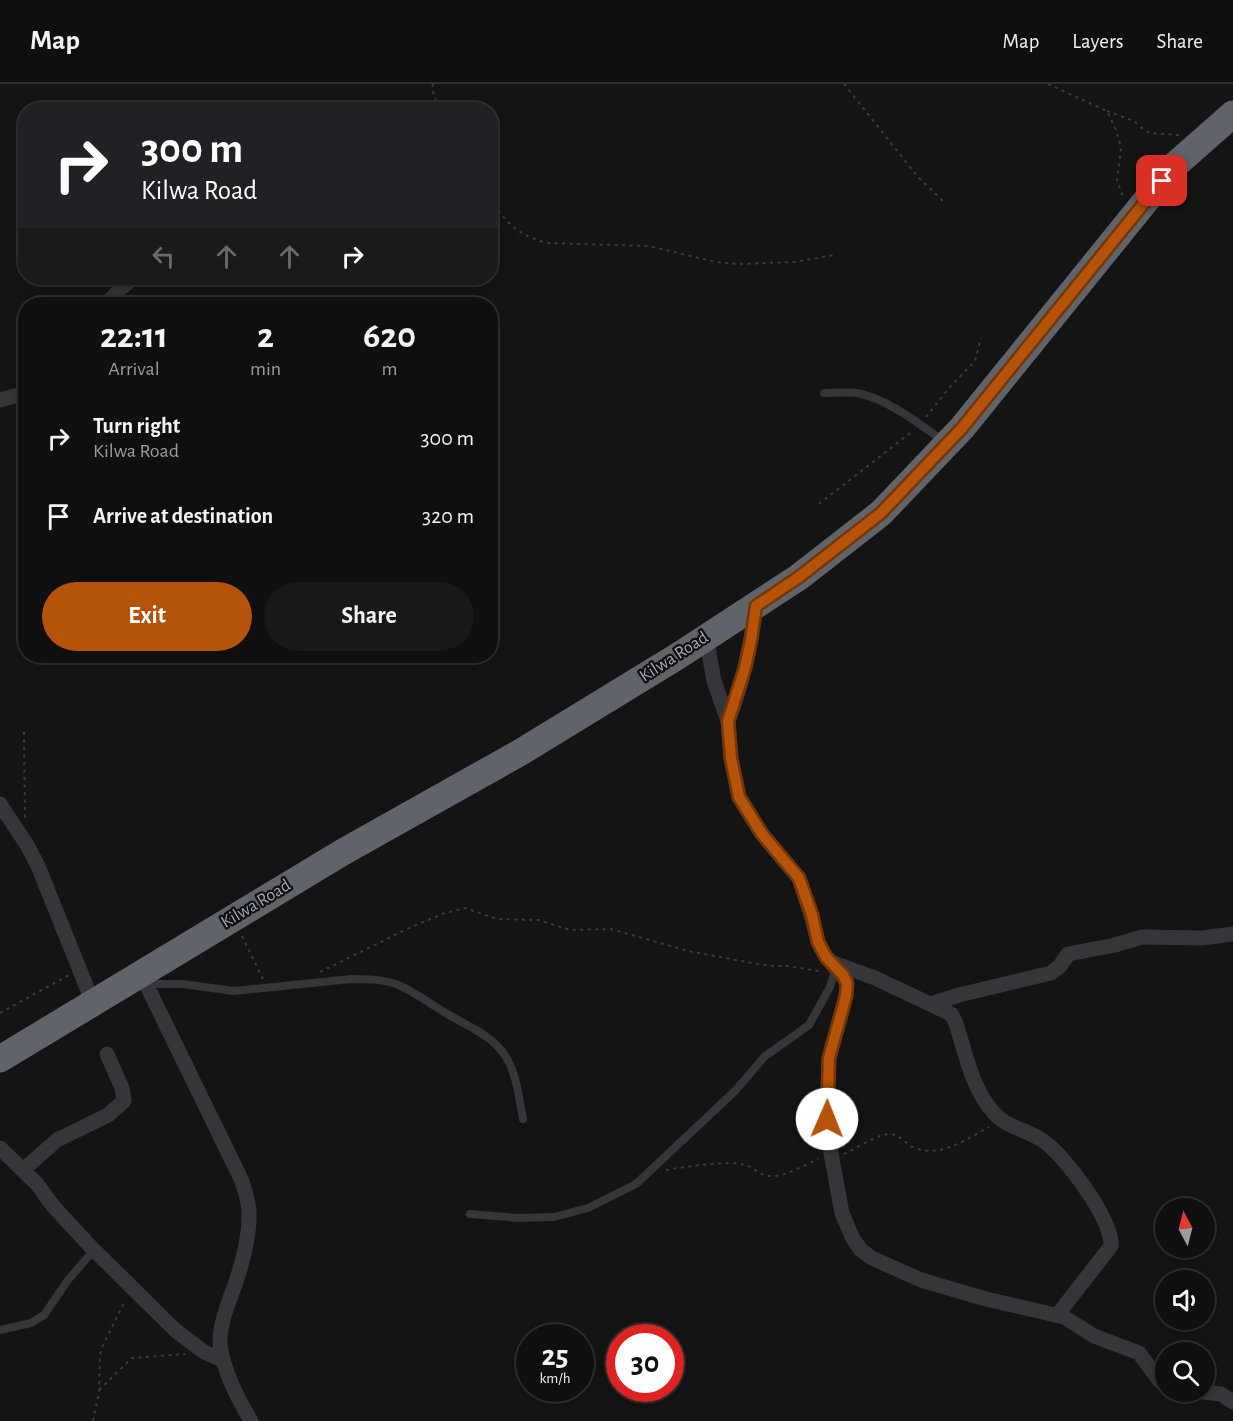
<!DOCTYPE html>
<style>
:root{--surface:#0f0f10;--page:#181819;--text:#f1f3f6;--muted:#9b9c9f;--line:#2f2f30;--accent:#b45309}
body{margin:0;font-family:"Alegreya Sans",sans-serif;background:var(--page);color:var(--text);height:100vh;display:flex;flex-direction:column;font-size:22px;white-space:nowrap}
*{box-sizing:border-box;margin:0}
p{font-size:20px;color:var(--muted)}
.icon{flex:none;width:33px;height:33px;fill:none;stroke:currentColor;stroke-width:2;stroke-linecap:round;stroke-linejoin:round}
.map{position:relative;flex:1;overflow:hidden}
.sheet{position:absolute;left:18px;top:213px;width:480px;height:366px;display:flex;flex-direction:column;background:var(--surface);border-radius:24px;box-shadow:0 3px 15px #0003,0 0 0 2px var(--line)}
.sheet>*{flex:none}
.guide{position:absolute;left:18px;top:18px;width:480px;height:183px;border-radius:24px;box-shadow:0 3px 15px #0003,0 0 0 2px var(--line);background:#202124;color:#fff;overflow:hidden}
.needle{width:39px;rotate:353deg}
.controls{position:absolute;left:1155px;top:1114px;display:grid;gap:12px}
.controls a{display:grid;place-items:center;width:60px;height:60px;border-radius:50%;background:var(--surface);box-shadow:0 3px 15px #0003,0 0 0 2px var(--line);font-size:30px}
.speed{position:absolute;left:516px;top:1240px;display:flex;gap:12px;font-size:30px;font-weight:700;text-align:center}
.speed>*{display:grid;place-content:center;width:78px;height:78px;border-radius:50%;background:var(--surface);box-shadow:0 3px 15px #0003,0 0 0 2px var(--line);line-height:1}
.speed small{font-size:15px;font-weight:400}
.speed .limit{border:9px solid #d22;background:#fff;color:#111}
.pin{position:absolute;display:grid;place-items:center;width:51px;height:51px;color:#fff;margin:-26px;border-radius:12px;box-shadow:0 3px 9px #0006}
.me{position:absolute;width:66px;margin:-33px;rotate:1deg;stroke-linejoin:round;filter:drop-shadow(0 0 4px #0008)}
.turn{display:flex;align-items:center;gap:21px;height:126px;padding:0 24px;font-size:27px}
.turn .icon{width:78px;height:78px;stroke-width:2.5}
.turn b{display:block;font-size:42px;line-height:51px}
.lanes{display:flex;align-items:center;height:57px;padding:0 24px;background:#0003;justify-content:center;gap:30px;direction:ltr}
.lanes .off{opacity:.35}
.eta{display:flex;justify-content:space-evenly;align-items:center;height:102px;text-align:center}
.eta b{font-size:36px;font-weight:600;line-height:42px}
.action{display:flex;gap:12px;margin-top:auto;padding:12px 24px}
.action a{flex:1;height:69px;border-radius:36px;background:var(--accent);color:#fff;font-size:24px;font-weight:600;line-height:69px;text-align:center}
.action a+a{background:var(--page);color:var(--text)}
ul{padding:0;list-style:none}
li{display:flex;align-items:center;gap:18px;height:78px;padding:0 24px}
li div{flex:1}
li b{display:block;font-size:22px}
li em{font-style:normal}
header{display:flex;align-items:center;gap:36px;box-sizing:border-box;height:84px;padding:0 30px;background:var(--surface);border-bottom:2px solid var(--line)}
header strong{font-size:28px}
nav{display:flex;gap:33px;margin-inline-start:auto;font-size:21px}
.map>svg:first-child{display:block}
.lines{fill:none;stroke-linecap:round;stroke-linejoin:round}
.path{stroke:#3b3c41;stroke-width:2;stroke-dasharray:3 4.5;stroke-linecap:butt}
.lane{stroke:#35353a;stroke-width:8}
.street{stroke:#35353a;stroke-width:15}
.highway{stroke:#61636b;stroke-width:27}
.route-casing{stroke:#753606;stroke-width:15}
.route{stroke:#b45309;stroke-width:10}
.labels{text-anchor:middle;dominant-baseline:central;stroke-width:4.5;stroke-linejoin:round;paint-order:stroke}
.street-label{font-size:18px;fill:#a5a9b6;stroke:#0f0f10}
</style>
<header>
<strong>Map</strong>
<nav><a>Map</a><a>Layers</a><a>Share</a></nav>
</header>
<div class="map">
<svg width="1233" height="1337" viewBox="0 0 1233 1337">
<rect width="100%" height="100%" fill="#141415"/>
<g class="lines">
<!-- path -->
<path class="path" d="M433 0 432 5 439 26
M844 0 918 93 944 118
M1048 0 1107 27 1116 46 1121 64 1117 96 1123 113
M1107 27 1134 37 1144 46 1150 49 1179 51
M490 114C507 140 516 150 547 159L649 162 716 178 738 180 795 178 834 171
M926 333 949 304 975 277 981 254
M819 420 914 346
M24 648 25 734
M242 852 263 895
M320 888 407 845 442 830 465 824 497 835 538 836 570 846 611 845 688 867 757 880 774 882H787L819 887
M0 929 69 891
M844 1070C857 1064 877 1050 891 1050 901 1051 906 1061 915 1064 942 1074 966 1055 989 1043
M666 1086C683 1083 729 1076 745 1081 754 1083 760 1092 770 1092 786 1093 804 1081 818 1075
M99 1306 132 1274 185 1270
M93 1337 99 1308 100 1271 102 1263 125 1217"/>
<!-- lane -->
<path class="lane" d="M824 309C835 309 847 308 857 309 888 315 918 339 943 357
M146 900H182L234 907 351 895C366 895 382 895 396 900 413 907 428 918 444 928 466 942 492 950 506 973 517 991 519 1015 523 1035
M470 1130 518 1134 554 1133 588 1124 636 1100 735 1007 764 973 809 941 830 903 836 884
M0 1246 31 1239 44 1231 68 1196 94 1166"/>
<!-- street -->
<path class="street" d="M107 220 118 207 133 194
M0 316 26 309
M706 553 714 597 728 637 731 674 739 713 762 750 799 794 811 831 818 858 826 873 842 891 847 899 846 912 829 974 827 1035 828 1053 842 1129 853 1155 861 1166 872 1174 921 1196 986 1215 1064 1233 1094 1252 1139 1269 1159 1296 1166 1303
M728 637C743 599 751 561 756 522
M0 720 27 761 38 782 93 919
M831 878 875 894 951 930 955 937C965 966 970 998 989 1023 1005 1045 1022 1043 1042 1056 1064 1070 1113 1136 1111 1162L1058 1230
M138 891 146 900 242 1097C245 1108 249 1118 249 1129 250 1151 241 1185 233 1206 227 1223 221 1237 220 1255 220 1281 238 1315 251 1337
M931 920 959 911 1051 889 1060 882 1068 870 1115 861 1142 853 1202 854 1233 850
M0 1064 37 1100 53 1122 91 1163 175 1246 204 1268 222 1276
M23 1086 57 1056 108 1031 124 1017 122 1004 107 970
M1203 1308 1221 1310 1233 1318"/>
<!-- highway -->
<path class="highway" d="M0 975 343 768 521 668 678 572 799 493 881 429 962 344 1174 82 1233 30"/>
</g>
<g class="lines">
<!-- route casing -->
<g class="route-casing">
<path id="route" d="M827 1035 829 974 846 912 847 899 843 891 826 873 818 858 812 831 799 794 762 750 739 713 731 674 728 637 745 584 751 556 756 522 799 493 881 429 962 344 1162 97"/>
</g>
<!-- route -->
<use href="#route" class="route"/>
</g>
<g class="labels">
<!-- street labels -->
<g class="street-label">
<text transform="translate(674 573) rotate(-33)">Kilwa Road</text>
<text transform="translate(256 820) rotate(-31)">Kilwa Road</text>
</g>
</g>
</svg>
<div class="controls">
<a><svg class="needle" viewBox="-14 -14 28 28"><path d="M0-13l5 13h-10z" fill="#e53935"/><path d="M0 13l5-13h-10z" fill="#9b9c9f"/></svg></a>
<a><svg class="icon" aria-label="sound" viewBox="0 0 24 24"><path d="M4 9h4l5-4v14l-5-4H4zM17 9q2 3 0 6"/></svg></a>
<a><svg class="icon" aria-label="search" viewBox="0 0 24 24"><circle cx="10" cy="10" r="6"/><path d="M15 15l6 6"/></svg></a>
</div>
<div class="speed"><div>25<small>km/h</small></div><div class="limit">30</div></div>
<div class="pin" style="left:1162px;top:97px;background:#d93025"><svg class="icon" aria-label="arrive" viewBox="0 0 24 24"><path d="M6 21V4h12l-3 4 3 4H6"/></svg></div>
<svg class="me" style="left:827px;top:1035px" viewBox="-20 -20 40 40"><circle r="19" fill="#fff"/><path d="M0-13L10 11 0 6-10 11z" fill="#b45309"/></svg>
<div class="guide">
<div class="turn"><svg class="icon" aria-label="right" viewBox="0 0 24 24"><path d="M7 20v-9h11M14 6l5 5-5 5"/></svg><div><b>300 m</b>Kilwa Road</div></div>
<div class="lanes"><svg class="icon off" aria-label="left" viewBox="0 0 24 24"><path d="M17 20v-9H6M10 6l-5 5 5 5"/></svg><svg class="icon off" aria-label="ahead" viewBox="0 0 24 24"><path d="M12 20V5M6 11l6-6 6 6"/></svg><svg class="icon off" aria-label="ahead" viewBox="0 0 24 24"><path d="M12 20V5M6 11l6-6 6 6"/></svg><svg class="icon" aria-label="right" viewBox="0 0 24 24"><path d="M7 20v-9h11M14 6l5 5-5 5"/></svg></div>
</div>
<section class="sheet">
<div class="eta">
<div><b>22:11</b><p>Arrival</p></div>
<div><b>2</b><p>min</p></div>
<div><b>620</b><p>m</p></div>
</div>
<ul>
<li><svg class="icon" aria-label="right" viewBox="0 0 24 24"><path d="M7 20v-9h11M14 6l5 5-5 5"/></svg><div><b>Turn right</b><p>Kilwa Road</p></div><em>300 m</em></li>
<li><svg class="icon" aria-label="arrive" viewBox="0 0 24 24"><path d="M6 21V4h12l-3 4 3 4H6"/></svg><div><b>Arrive at destination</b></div><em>320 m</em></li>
</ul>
<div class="action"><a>Exit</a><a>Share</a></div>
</section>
</div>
